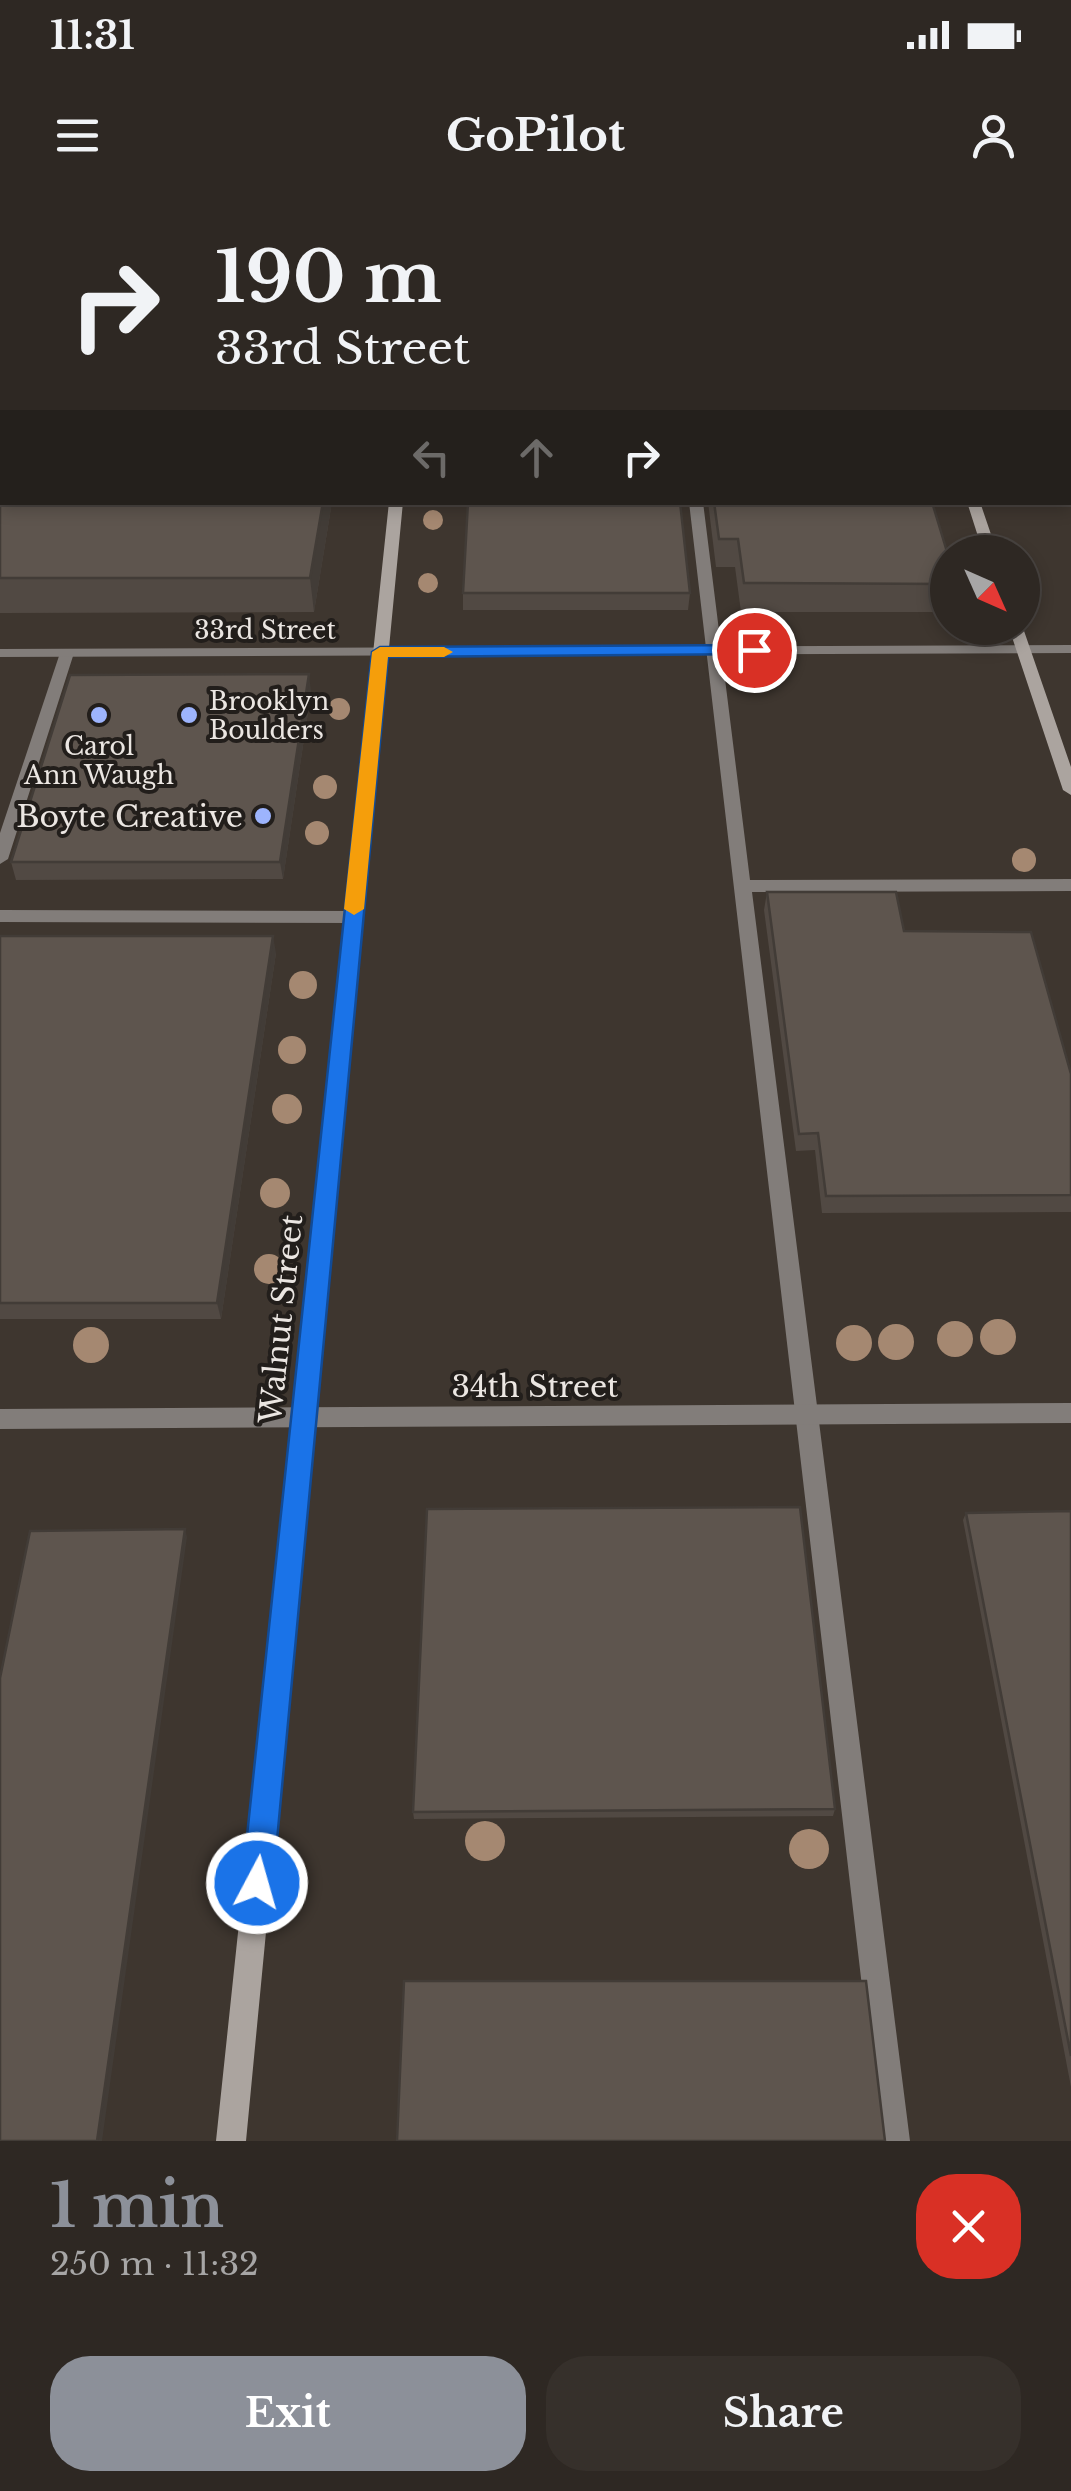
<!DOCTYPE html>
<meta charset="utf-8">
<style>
:root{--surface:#2e2823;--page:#36302b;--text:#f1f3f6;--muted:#a7a6a6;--line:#494441;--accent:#8c9099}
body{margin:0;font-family:"Libre Baskerville",serif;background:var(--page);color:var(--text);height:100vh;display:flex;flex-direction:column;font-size:38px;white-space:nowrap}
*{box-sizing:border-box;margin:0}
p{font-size:32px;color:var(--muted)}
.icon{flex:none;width:55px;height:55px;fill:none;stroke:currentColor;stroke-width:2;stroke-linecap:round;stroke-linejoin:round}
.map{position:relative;height:1941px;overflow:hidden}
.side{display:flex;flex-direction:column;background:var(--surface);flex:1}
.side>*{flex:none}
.hud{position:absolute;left:0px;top:0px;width:1072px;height:305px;box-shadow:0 5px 15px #0003,0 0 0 2px var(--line);background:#2e2823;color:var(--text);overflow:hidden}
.needle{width:65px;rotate:135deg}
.tools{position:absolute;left:930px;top:335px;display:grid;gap:20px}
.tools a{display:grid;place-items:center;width:110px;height:110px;border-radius:50%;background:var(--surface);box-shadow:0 5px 15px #0003,0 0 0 2px var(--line);font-size:50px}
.pin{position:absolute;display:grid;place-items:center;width:85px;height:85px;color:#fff;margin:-42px;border:5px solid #fff;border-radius:50%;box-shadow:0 2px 10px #0007}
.me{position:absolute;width:110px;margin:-55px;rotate:6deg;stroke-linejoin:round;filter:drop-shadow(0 0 8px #0008)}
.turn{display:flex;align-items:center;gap:35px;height:210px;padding:0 50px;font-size:45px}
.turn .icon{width:130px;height:130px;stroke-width:2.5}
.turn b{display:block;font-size:70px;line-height:85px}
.lanes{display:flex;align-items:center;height:95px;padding:0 50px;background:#0003;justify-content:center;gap:50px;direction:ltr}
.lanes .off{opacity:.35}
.round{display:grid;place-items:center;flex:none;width:105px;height:105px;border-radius:40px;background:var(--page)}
.summary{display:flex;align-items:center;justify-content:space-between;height:170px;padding:0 50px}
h1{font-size:60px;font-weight:700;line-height:75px;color:var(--accent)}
.button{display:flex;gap:20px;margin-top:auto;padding:20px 50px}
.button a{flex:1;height:115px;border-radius:40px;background:var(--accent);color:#fff;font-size:40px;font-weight:700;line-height:115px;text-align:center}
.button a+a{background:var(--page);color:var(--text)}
.status{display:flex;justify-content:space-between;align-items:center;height:70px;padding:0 50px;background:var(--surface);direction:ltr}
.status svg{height:28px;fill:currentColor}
header{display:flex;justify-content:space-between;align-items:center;height:130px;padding:0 50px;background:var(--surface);font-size:45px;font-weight:700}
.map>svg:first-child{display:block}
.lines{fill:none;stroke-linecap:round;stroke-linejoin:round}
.lane{fill:#827d7a;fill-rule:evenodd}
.street{fill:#827d7a;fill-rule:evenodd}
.secondary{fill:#aba49f;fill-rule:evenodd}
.tree{fill:#a58871}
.wall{fill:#514943}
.shaded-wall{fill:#423c37}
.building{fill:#5e554e;stroke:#423c37;stroke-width:2.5}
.route{fill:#1a73e8;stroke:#114b97;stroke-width:2.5}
.slow{fill:#f59e0b}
.poi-dot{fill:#9db4fd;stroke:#221e1b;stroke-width:4}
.labels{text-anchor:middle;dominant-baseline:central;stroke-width:8;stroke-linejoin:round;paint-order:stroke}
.far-street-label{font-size:25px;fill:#ebe6e2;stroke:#221e1b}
.far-poi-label{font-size:25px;fill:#ebe6e2;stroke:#221e1b;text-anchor:start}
.poi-label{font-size:30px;fill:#ebe6e2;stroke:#221e1b;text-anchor:end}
.street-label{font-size:30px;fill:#ebe6e2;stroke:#221e1b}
</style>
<div class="status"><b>11:31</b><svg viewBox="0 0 49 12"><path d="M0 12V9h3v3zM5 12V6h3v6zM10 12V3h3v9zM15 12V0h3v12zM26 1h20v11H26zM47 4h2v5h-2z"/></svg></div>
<header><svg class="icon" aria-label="menu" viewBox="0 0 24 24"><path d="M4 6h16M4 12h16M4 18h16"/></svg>GoPilot<svg class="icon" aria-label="person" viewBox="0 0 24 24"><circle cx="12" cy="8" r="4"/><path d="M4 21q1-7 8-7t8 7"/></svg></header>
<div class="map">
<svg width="1071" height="1941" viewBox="0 0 1071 1941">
<rect width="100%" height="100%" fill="#3e362f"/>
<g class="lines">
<!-- lane -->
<path class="lane" d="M654 0H664L665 2H655Z
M1070 264H1071V272H1070Z
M689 302H703L750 680 1071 679V691L752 692 910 1941H880Z
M67 449 74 453 8 659 0 664V633L60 453Z
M0 710 354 711 363 717 354 723 0 722Z"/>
<!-- street -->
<path class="street" d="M0 74H2V80H0Z
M1071 445V453L0 457V449Z
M1071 1203V1223L0 1229V1209Z"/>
<!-- secondary -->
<path class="secondary" d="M423 0H433V2H423Z
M867 0H877L878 2H868Z
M389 302H403L246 1941H216Z
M967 302H980L997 352H983Z
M1009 428H1023L1071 567V595L1063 590Z"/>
</g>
<!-- trees -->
<g class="tree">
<circle cx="433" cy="320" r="10"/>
<circle cx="428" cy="383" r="10"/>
<circle cx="339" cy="509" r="11"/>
<circle cx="325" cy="587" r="12"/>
<circle cx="317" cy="633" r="12"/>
<circle cx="1024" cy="660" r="12"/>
<circle cx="303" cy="785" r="14"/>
<circle cx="292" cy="850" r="14"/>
<circle cx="287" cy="909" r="15"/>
<circle cx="275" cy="993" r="15"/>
<circle cx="269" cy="1069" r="15"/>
<circle cx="998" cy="1137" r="18"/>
<circle cx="955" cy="1139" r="18"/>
<circle cx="896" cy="1142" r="18"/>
<circle cx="854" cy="1143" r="18"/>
<circle cx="91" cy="1145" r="18"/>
<circle cx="485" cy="1641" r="20"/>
<circle cx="809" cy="1649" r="20"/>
</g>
<!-- wall -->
<path class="wall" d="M29 0H201V2H29Z
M941 0H1071V134L1070 2H942Z
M0 79H2V302H332L314 412 0 413Z
M1070 143H1071L1070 258Z
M708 302H932L948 355V412H741L735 367H716Z
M463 393H690L688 410H463Z
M311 492 283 679 16 680 11 662Z
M767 692 904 731 1071 874V1012L822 1013 815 950 796 951 764 710Z
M0 736 276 753 221 1119H0Z
M1071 1311V1887L963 1320 966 1313Z
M835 1609 833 1616 414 1619 413 1612Z"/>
<!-- shaded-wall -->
<path class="shaded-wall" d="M323 302H332L314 412 310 378Z
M309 474 311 492 283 679 280 662Z
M273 736 276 753 221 1119 217 1103Z
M185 1329 187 1337 102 1941H97Z"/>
<!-- building -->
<path class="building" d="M488 0H621L622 2H488Z
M677 0H840V2H677Z
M0 79H2V209H0Z
M0 223H2V302H323L310 378H0Z
M468 302H680L690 393H463Z
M714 302H932L948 355V384L744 383 738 339H719Z
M309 474 280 662H11L70 475Z
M767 692H896L904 731 1031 732 1071 874V995L826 996 818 933 799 934Z
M0 736H273L217 1103H0Z
M800 1307 835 1609 413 1612 427 1309Z
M1071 1311V1856L966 1313Z
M185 1329 97 1941H0V1478L30 1331Z
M404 1781H866L885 1941H397Z"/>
<!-- route -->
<path class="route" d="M754 445 759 447V454L388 457 273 1683 268 1694 257 1699 246 1694 242 1683 372 452 380 447Z"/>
<!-- slow -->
<path class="slow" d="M380 447H444L453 452 444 457H388L364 709 354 715 344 709 372 452Z"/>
<!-- markers -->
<g class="poi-dot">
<circle cx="99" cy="515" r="10"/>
<circle cx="189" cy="515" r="10"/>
<circle cx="263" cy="616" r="10"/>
</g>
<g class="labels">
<!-- far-street labels -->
<g class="far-street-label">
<text x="265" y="430">33rd Street</text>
</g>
<!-- far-poi labels -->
<g class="far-poi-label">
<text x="209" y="501">Brooklyn<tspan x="209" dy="29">Boulders</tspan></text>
<text x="99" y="546" text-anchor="middle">Carol<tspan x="99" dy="29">Ann Waugh</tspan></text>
</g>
<!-- poi labels -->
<g class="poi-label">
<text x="243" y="616">Boyte Creative</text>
</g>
<!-- street labels -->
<g class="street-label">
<text transform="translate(281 1119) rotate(-84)">Walnut Street</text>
<text x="535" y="1186">34th Street</text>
</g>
</g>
</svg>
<div class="tools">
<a><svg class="needle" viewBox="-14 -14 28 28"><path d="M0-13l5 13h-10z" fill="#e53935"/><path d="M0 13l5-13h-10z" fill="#a7a6a6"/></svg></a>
</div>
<div class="pin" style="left:754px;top:450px;background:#d93025"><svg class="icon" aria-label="arrive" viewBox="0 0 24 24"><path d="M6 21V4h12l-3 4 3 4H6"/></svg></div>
<svg class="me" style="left:257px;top:1683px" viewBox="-20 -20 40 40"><circle r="17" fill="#1a73e8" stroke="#fff" stroke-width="3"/><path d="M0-11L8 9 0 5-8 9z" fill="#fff"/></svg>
<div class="hud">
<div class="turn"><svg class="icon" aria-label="right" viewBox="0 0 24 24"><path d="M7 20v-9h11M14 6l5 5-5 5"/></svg><div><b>190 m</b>33rd Street</div></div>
<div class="lanes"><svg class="icon off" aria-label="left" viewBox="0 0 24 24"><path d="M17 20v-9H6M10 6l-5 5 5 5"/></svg><svg class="icon off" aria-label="ahead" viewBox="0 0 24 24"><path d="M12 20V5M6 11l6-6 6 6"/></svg><svg class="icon" aria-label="right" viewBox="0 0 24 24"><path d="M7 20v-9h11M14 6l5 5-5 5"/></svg></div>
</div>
</div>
<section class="side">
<div class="summary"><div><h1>1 min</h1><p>250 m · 11:32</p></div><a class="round" style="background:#d93025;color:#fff"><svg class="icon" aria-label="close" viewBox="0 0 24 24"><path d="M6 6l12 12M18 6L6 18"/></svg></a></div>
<div class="button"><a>Exit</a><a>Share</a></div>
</section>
